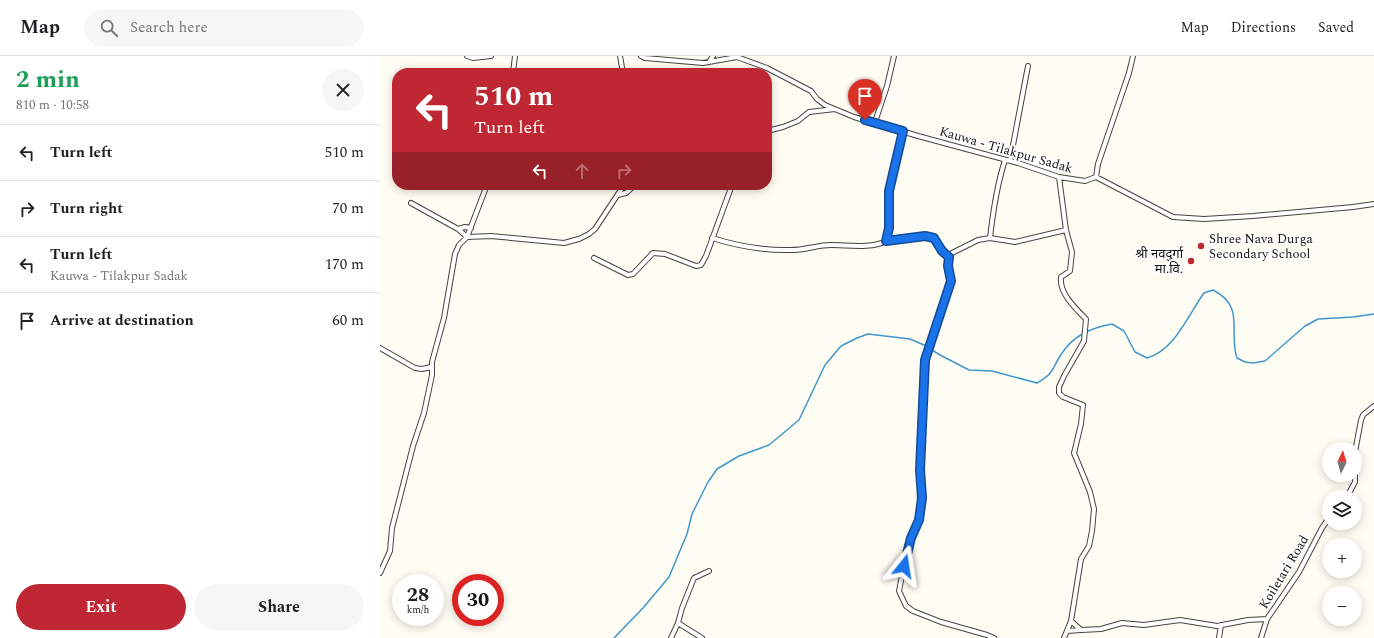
<!DOCTYPE html>
<meta charset="utf-8">
<style>
:root{--surface:#fff;--page:#f6f6f6;--text:#202124;--muted:#757577;--line:#e0e0e0;--accent:#bf2833}
body{margin:0;font-family:Spectral,"Noto Sans Devanagari",serif;background:var(--page);color:var(--text);height:100vh;display:flex;flex-direction:column;font-size:15px;white-space:nowrap}
*{box-sizing:border-box;margin:0}
p{font-size:13px;color:var(--muted)}
.icon{flex:none;width:22px;height:22px;fill:none;stroke:currentColor;stroke-width:2;stroke-linecap:round;stroke-linejoin:round}
.map{position:relative;flex:1;overflow:hidden}
.details{display:flex;flex-direction:column;background:var(--surface);width:380px}
.details>*{flex:none}
.banner{position:absolute;left:12px;top:12px;width:380px;height:122px;border-radius:16px;box-shadow:0 2px 10px #0003;background:#bf2833;color:#fff;overflow:hidden}
.needle{width:26px;rotate:5deg}
.buttons{position:absolute;left:942px;top:386px;display:grid;gap:8px}
.buttons a{display:grid;place-items:center;width:40px;height:40px;border-radius:50%;background:var(--surface);box-shadow:0 2px 10px #0003;font-size:20px}
.speed{position:absolute;left:12px;top:518px;display:flex;gap:8px;font-size:20px;font-weight:700;text-align:center}
.speed>*{display:grid;place-content:center;width:52px;height:52px;border-radius:50%;background:var(--surface);box-shadow:0 2px 10px #0003;line-height:1}
.speed small{font-size:10px;font-weight:400}
.speed .limit{border:6px solid #d22;background:#fff;color:#111}
.pin{position:absolute;display:grid;place-items:center;width:34px;height:34px;color:#fff;margin:-41px -17px;border-radius:50% 50% 50% 0;rotate:-45deg;box-shadow:0 0 4px #0007}
.pin .icon{rotate:45deg}
.me{position:absolute;width:44px;margin:-22px;rotate:15deg;stroke-linejoin:round;filter:drop-shadow(0 0 3px #0008)}
.turn{display:flex;align-items:center;gap:14px;height:84px;padding:0 16px;font-size:18px}
.turn .icon{width:52px;height:52px;stroke-width:2.5}
.turn b{display:block;font-size:28px;line-height:34px}
.lanes{display:flex;align-items:center;height:38px;padding:0 16px;background:#0003;justify-content:center;gap:20px;direction:ltr}
.lanes .off{opacity:.35}
.round{display:grid;place-items:center;flex:none;width:42px;height:42px;border-radius:21px;background:var(--page)}
.summary{display:flex;align-items:center;justify-content:space-between;height:68px;padding:0 16px}
h1{font-size:24px;font-weight:700;line-height:30px;color:#1e9e55}
.cta{display:flex;gap:8px;margin-top:auto;padding:8px 16px}
.cta a{flex:1;height:46px;border-radius:24px;background:var(--accent);color:#fff;font-size:16px;font-weight:700;line-height:46px;text-align:center}
.cta a+a{background:var(--page);color:var(--text)}
ul{padding:0;list-style:none}
li{display:flex;align-items:center;gap:12px;height:56px;padding:0 16px;border-top:1px solid var(--line)}
li div{flex:1}
li b{display:block;font-size:15px}
li em{font-style:normal}
header{display:flex;align-items:center;gap:24px;box-sizing:border-box;height:56px;padding:0 20px;background:var(--surface);border-bottom:1px solid var(--line)}
header strong{font-size:19px}
nav{display:flex;gap:22px;margin-inline-start:auto;font-size:14px}
.search{width:280px;height:36px;background:var(--page);display:flex;align-items:center;gap:10px;box-sizing:border-box;padding:0 14px;border-radius:22px;color:var(--muted);font-size:15px}
main{display:flex;flex:1;min-height:0}
.map>svg:first-child{display:block}
.lines{fill:none;stroke-linecap:round;stroke-linejoin:round}
.stream{stroke:#4097cc;stroke-width:1.5}
.minor-casing{stroke:#434343;stroke-width:6}
.minor{stroke:#fff;stroke-width:4}
.route-casing{stroke:#114b97;stroke-width:10}
.route{stroke:#1a73e8;stroke-width:7}
.poi-dot{fill:#bf2833;stroke:#fff;stroke-width:1.5}
.labels{text-anchor:middle;dominant-baseline:central;stroke-width:4;stroke-linejoin:round;paint-order:stroke}
.street-label{font-size:13px;fill:#101010;stroke:#fff}
.poi-label{font-size:13px;fill:#101010;stroke:#fff;text-anchor:start}
</style>
<header>
<strong>Map</strong>
<div class="search"><svg class="icon" aria-label="search" viewBox="0 0 24 24"><circle cx="10" cy="10" r="6"/><path d="M15 15l6 6"/></svg>Search here</div>
<nav><a>Map</a><a>Directions</a><a>Saved</a></nav>
</header>
<main>
<section class="details">
<div class="summary"><div><h1>2 min</h1><p>810 m · 10:58</p></div><a class="round"><svg class="icon" aria-label="close" viewBox="0 0 24 24"><path d="M6 6l12 12M18 6L6 18"/></svg></a></div>
<ul>
<li><svg class="icon" aria-label="left" viewBox="0 0 24 24"><path d="M17 20v-9H6M10 6l-5 5 5 5"/></svg><div><b>Turn left</b></div><em>510 m</em></li>
<li><svg class="icon" aria-label="right" viewBox="0 0 24 24"><path d="M7 20v-9h11M14 6l5 5-5 5"/></svg><div><b>Turn right</b></div><em>70 m</em></li>
<li><svg class="icon" aria-label="left" viewBox="0 0 24 24"><path d="M17 20v-9H6M10 6l-5 5 5 5"/></svg><div><b>Turn left</b><p>Kauwa - Tilakpur Sadak</p></div><em>170 m</em></li>
<li><svg class="icon" aria-label="arrive" viewBox="0 0 24 24"><path d="M6 21V4h12l-3 4 3 4H6"/></svg><div><b>Arrive at destination</b></div><em>60 m</em></li>
</ul>
<div class="cta"><a>Exit</a><a>Share</a></div>
</section>
<div class="map">
<svg width="994" height="582" viewBox="0 0 994 582">
<rect width="100%" height="100%" fill="#fffcf3"/>
<g class="lines">
<!-- stream -->
<path class="stream" d="M234 582 263 552 289 521 307 478 312 458 328 426 337 413 359 400 389 389 419 364 445 309 461 290 477 282 488 278 530 283 544 289 560 299 589 314 612 315 657 327C676 316 671 313 682 297 694 279 711 272 732 268L744 275 755 296 767 302C795 294 808 259 824 237L833 234C866 251 848 275 857 302L865 306 873 307 885 305 925 270 938 263 973 261 994 258"/>
<!-- minor casing -->
<g class="minor-casing">
<path id="minor" d="M87 0 93 2 111 0
M240 0 243 17
M261 0 265 2 323 7 357 1 387 12 431 35 437 43 445 49 474 61 538 80 638 107 679 121 705 125 716 121 793 161 824 163 873 160 973 151 994 148
M329 6 333 0
M133 17 135 0
M495 66 507 30 514 0
M387 75 403 71 418 65 429 56 455 53
M630 105 648 10
M679 121 686 174 692 196 690 215 681 221C679 237 695 252 706 263L704 285 684 320 679 331V337L683 341 703 349 701 368 694 397 710 436 714 453 712 475 709 490 701 503 691 565 684 582
M716 121 718 108 749 17 753 0
M238 139 246 137 255 129
M31 147 78 173 85 171 91 172
M78 173 87 181 111 180 184 187 199 183 209 178 215 173 244 129
M332 182C358 190 384 195 411 194 425 194 438 189 451 189 468 189 491 193 506 185L509 172V135L523 75
M610 182C613 155 617 129 625 104
M506 185 550 180C558 183 563 195 569 201
M214 202 248 219 253 218 273 197 285 198 316 210 321 209 326 200 352 129
M0 292 35 312 42 313 51 311
M975 396 981 364 983 359 994 350
M967 441 975 426V411
M0 517 10 495 12 472 33 390 44 357 52 319V306L64 262 75 198 79 189 87 181 107 129
M691 565 701 574 721 573 742 567 764 569 800 564 837 570 868 564 887 563
M687 575 701 574
M291 582 298 567
M322 582 298 567 302 552 314 522 329 515
M614 582 607 579 561 566 533 555 526 550 519 535 526 499 539 464 542 442 540 414 545 304 571 225 568 210 569 201 572 197 598 184 610 182 635 186 686 174
M839 582 841 569
M881 582 887 563 919 516 942 472 949 462"/>
</g>
<!-- minor -->
<use href="#minor" class="minor"/>
</g>
<g class="lines">
<!-- route casing -->
<g class="route-casing">
<path id="route" d="M485 64 523 75 509 135V172L506 185 545 180 554 182 562 195 569 201 568 210 571 225 545 304 540 414 542 442 539 464 531 482 524 510"/>
</g>
<!-- route -->
<use href="#route" class="route"/>
</g>
<!-- markers -->
<g class="poi-dot">
<circle cx="821" cy="190" r="4"/>
<circle cx="811" cy="205" r="4"/>
</g>
<g class="labels">
<!-- street labels -->
<g class="street-label">
<text transform="translate(626 94) rotate(16)">Kauwa - Tilakpur Sadak</text>
<text transform="translate(904 516) rotate(-59)">Koiletari Road</text>
</g>
<!-- poi labels -->
<g class="poi-label">
<text x="829" y="183">Shree Nava Durga<tspan x="829" dy="15">Secondary School</tspan></text>
<text x="803" y="198" text-anchor="end">श्री नवदुर्गा<tspan x="803" dy="15">मा.वि.</tspan></text>
</g>
</g>
</svg>
<div class="buttons">
<a><svg class="needle" viewBox="-14 -14 28 28"><path d="M0-13l5 13h-10z" fill="#e53935"/><path d="M0 13l5-13h-10z" fill="#757577"/></svg></a>
<a><svg class="icon" aria-label="layers" viewBox="0 0 24 24"><path d="M12 4l9 5-9 5-9-5zM3 14l9 5 9-5"/></svg></a>
<a>+</a>
<a>−</a>
</div>
<div class="speed"><div>28<small>km/h</small></div><div class="limit">30</div></div>
<div class="pin" style="left:485px;top:64px;background:#d93025"><svg class="icon" aria-label="arrive" viewBox="0 0 24 24"><path d="M6 21V4h12l-3 4 3 4H6"/></svg></div>
<svg class="me" style="left:524px;top:510px" viewBox="-20 -20 40 40"><path d="M0-17L14 15 0 8-14 15z" fill="#1a73e8" stroke="#fff" stroke-width="4"/></svg>
<div class="banner">
<div class="turn"><svg class="icon" aria-label="left" viewBox="0 0 24 24"><path d="M17 20v-9H6M10 6l-5 5 5 5"/></svg><div><b>510 m</b>Turn left</div></div>
<div class="lanes"><svg class="icon" aria-label="left" viewBox="0 0 24 24"><path d="M17 20v-9H6M10 6l-5 5 5 5"/></svg><svg class="icon off" aria-label="ahead" viewBox="0 0 24 24"><path d="M12 20V5M6 11l6-6 6 6"/></svg><svg class="icon off" aria-label="right" viewBox="0 0 24 24"><path d="M7 20v-9h11M14 6l5 5-5 5"/></svg></div>
</div>
</div>
</main>
